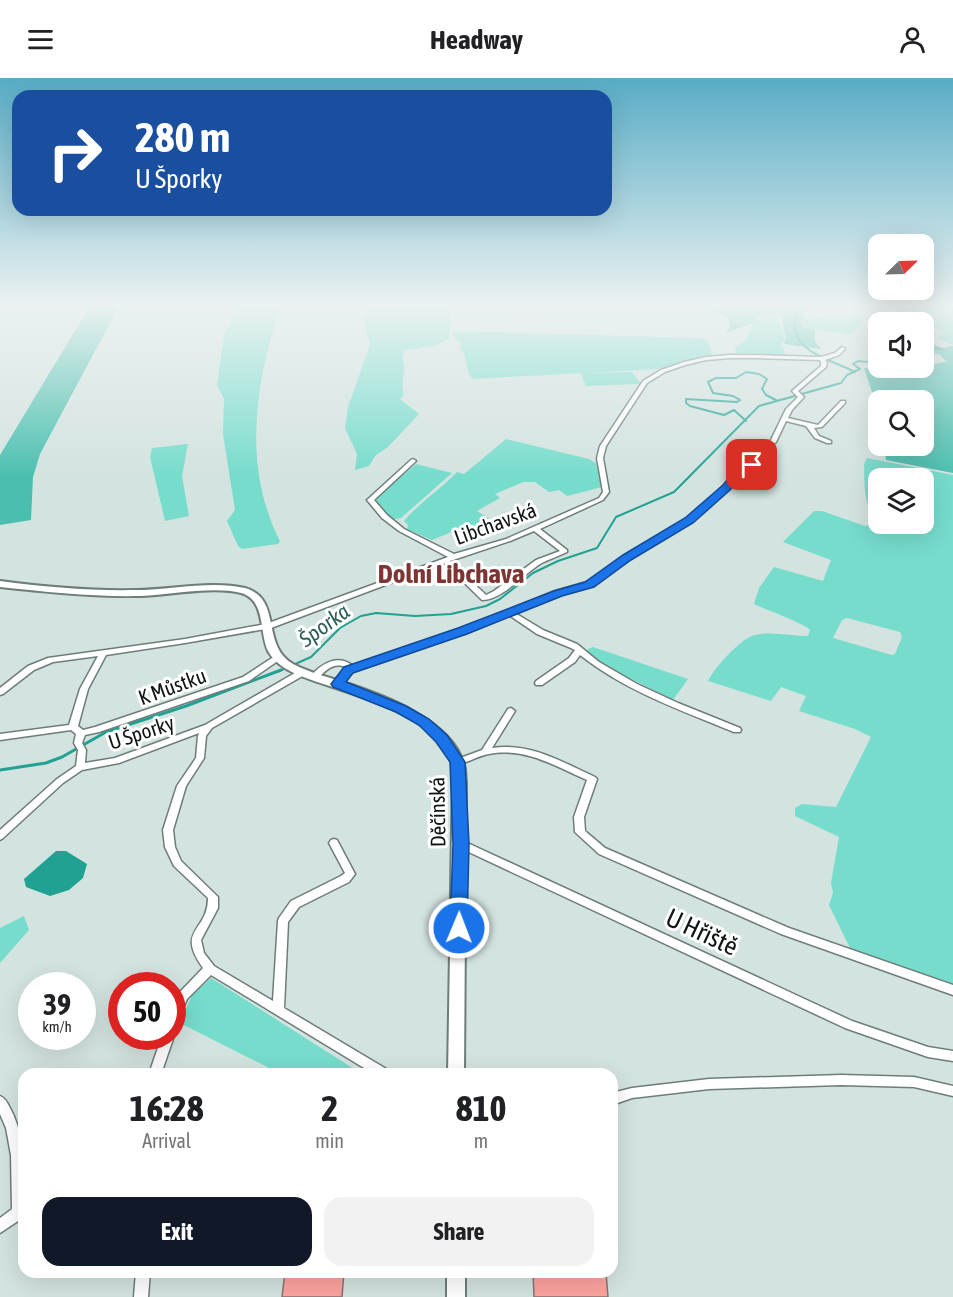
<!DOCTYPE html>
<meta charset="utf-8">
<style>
:root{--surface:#fff;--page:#f2f2f2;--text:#202124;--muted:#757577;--accent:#111827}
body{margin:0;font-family:"Asap Condensed",sans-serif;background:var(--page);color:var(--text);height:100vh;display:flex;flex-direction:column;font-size:22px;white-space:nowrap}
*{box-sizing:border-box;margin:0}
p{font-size:20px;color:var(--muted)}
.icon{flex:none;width:33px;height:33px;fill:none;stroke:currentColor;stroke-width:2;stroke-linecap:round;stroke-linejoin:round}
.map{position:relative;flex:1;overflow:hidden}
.drawer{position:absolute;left:18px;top:990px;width:600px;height:210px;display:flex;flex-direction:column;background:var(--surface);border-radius:18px;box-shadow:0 6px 24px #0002}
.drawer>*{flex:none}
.hud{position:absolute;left:12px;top:12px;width:600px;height:126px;border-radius:18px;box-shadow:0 6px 24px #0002;background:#1a4fa0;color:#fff;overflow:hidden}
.needle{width:39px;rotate:67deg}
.tools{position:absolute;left:868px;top:156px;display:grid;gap:12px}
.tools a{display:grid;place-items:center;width:66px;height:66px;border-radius:12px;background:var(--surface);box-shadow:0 6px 24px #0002;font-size:30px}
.speed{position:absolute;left:18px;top:894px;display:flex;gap:12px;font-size:30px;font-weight:700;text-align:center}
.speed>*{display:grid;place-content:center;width:78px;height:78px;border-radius:50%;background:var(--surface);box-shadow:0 6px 24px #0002;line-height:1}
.speed small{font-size:15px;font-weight:400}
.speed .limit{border:9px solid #d22;background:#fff;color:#111}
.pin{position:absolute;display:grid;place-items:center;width:51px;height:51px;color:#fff;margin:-26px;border-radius:12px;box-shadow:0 3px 9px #0006}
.me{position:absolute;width:66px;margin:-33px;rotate:1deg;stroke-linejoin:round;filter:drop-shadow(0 0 4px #0008)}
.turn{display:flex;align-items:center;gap:21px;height:126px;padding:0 24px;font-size:27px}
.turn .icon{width:78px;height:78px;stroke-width:2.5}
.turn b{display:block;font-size:42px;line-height:51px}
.eta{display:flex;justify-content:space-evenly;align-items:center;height:102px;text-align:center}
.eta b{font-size:36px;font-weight:700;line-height:42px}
.button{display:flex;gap:12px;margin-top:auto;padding:12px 24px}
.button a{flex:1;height:69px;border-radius:18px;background:var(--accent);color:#fff;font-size:24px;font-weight:700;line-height:69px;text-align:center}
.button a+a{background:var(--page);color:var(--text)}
header{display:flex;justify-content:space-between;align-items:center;height:78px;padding:0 24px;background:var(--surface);font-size:27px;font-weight:700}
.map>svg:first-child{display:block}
.green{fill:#76dccc;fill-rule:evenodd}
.forest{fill:#4abfaf}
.water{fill:#21a192}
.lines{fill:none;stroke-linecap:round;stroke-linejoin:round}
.stream-far1{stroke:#21a192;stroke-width:2}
.stream{stroke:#21a192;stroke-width:3}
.building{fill:#fda39e;stroke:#837574;stroke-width:1.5}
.minor-casing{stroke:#6e7d7a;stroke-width:3}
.major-casing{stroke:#6e7d7a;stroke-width:4}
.minor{fill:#fff;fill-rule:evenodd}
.major{fill:#fff;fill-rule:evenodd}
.route{fill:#1a73e8;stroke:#114b97;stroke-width:1.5}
.labels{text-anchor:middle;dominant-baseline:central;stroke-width:6;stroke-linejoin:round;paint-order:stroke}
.street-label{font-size:21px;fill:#0f1514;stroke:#fff}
.water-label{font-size:22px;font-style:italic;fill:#2d5e57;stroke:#fff}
.near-street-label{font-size:26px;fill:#0f1514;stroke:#fff}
.district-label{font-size:27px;font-weight:bold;fill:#7d3534;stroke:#fff}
</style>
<header><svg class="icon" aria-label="menu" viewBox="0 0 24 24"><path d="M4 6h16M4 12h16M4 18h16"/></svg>Headway<svg class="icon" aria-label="person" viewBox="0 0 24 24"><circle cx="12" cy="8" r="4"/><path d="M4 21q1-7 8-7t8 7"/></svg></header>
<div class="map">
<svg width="953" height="1219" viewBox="0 0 953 1219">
<rect width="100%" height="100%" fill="#d3e3e0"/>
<!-- green -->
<path class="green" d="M237 228H281C255 303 242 389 280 463L278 466 242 471 238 468 227 443 235 432 223 356 224 321 217 307 224 258Z
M451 228 449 260 438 267 405 272 402 280C408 293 399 305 404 317L400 321 419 336 388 369 376 377 369 388 355 392 357 376 345 350 348 329 370 267 364 243 370 232 385 229Z
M928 228H953V267L939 261 938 259 945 254 924 246 923 241 915 233Z
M779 237 778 244 784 253 782 256 786 262 781 266 786 277 736 275 735 269 746 262 755 240Z
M862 238 863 243 851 257 805 250 801 241Z
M453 253 699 260 708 262 712 277 659 291 473 301C464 293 469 279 460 271L461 264 456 262 452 256Z
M632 294 641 306 586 308 581 295Z
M506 361 589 381 596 385 602 409 567 418 559 412 549 414 535 404H523L495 416 500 420 477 433 493 443 492 445 463 458 454 453 432 462 407 451 408 447 404 443C420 424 440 412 457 394L464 396Z
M188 366 182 398 189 438 165 443 150 379 152 370Z
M867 380 953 397V907L851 872 829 827 833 815 831 805 839 759 795 738V730L802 726 836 729 871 659 855 651 799 633 806 618 781 609 771 623 708 603C715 589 741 560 755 557 771 553 791 558 808 558L810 552C806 546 764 531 754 526L759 510 774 489 823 503 831 482 783 464 814 433H822L865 448 876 445 924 446V400H879V442C862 431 865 404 864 386ZM847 540 900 554 902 559 895 576 892 577 833 560 842 542Z
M416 386 452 395 401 440 391 442 375 424 378 418Z
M593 569 688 601 673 622 596 583 587 575 588 571Z
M24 838 29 852 0 885V850Z
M211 900 362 996H281L180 945 192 917Z"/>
<!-- forest -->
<path class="forest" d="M90 228H119L40 376 33 399 31 442 0 447V377Z
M709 228H813L805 234 801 244 805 250 815 252V263L821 271 784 266 786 261 781 237 777 235 756 239 753 245 726 255 730 248 728 241Z
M951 268H953V395L886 382 884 368H924V322H879V335L864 290 885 293 924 290V287L947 284 939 276H926L924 270H941Z"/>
<!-- water -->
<path class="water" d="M56 773H66L87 786 83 800 69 812 50 818 26 809 24 801Z"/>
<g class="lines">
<!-- stream-far1 -->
<path class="stream-far1" d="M795 228C796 236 793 244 795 252 799 276 837 284 855 294
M914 244 917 241 900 233 933 228
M924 253H929L934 258 924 259
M924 265 942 271H924
M746 343 734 332 724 337 690 328 686 325V321L737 324 740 322 733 318 713 315 708 304 716 300H736L746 294 759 296 767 301 762 311 766 317 776 322
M277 594 311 579 340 550 361 538 376 535 415 538 451 536 486 528 500 521 533 495 558 483 597 470 616 439 674 414 759 328 841 305 847 297 860 291 853 286 858 283 879 285"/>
<!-- stream -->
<path class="stream" d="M0 692 46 685 62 679 106 654 186 628 281 592"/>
</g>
<!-- building -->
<path class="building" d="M285 1194H344L342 1219H282Z
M533 1194H606L608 1219H534Z"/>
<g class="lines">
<!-- minor casing -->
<g class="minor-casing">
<path id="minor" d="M842 269 845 271 839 277 825 282 827 284 826 289 798 313 804 319 792 332 788 340 818 347 841 323H845V325L822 349 814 350 819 358 831 363V365H827L815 360 806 348 786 343 776 364 756 378 754 388 739 399 691 444 629 481 593 508 561 517 515 535 543 552 577 566 599 584 637 606 678 625 740 650 741 652 740 654H734C680 632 626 613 580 577L575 584 542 607H536L535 605 536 603 569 580 575 572 571 570 537 556 509 537 466 555 352 594 341 608 338 609 334 606 345 592V589C334 584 326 592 318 600L315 601 311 598C322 585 338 576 353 588L460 551 555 513 587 504 625 479 687 442 735 397 749 386 751 376 771 362 786 331 798 319 792 313 821 288V284L820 282 753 280H730L706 282 685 287 665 294 647 305 606 368 603 380 609 414 603 422 540 451 567 472V474C559 478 549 481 540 486 524 496 502 522 482 522L444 485 271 550 185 565 106 577 88 611 78 648 83 652 95 649 243 599 275 578H278L282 580 249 603 99 654 85 657 82 665 86 672 85 685 115 680 205 647 300 592H306L307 594 306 596 212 650 206 658 204 680 186 708 173 752 175 769 181 783 218 819V830L201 862 204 875 214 888 273 923 278 843 279 840 291 823 341 798 345 795 329 765 331 762 334 761 337 762 355 796 349 804 299 829 288 844 284 930 388 992 390 996H374L211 897 187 921 176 948 172 950V930L179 915 203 890C175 851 208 854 208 820L174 788 165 769 163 752 177 708 196 680 198 658 199 655 119 685 82 692 63 705 3 760 0 762V752L57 701 76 688 78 672 74 665 76 656 71 652 0 662V656L69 647 80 611 98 578 53 584 34 592 3 616 0 617V610L28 588 48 580 185 561 266 546 448 479 399 453 382 440 367 422 411 382 413 381 416 383 374 422 387 437 404 451 454 476 506 461 599 420 603 414 597 380 600 368 643 303 661 292 684 284 706 279 730 277H753L821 279 835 275ZM534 453 560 473 536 482 494 513 486 517 450 483 510 463Z
M511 630 515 633 492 670C530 664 562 684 595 699L597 701 584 739 585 753 605 770 789 850 953 907V917L781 856 599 776 575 754 574 739 587 702C555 688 525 669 489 676 478 678 468 684 458 687L455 686 454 684 455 682 482 672 508 631Z
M461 762 852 943 928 969 953 973V983L928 979 845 950 458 769 456 766 458 763Z
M172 955 174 958 161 996H149L162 958H172Z
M841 997 914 999 953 1008V1018L914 1009 841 1007 709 1011 632 1020 612 1027V1015L632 1010 709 1001Z
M0 1018C6 1021 6 1023 9 1028 28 1062 24 1102 24 1139L0 1155V1140L12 1131 11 1077 6 1050 0 1036Z
M136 1194H150L148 1219H134Z"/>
</g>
<!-- major casing -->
<g class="major-casing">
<path id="major" d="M0 503C45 509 91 513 136 512 170 512 212 502 245 510 283 521 260 567 293 586 308 594 324 598 340 603 380 616 452 641 464 687 466 693 465 699 466 705L464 996H448L453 691C443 633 340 615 296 596 285 591 274 584 268 573 259 554 266 522 241 515 213 508 170 517 141 518 93 519 47 514 0 509Z
M447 1194H465V1219H447Z"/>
</g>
<!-- minor -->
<use href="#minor" class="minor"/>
<!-- major -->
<use href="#major" class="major"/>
</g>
<!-- sky -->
<linearGradient id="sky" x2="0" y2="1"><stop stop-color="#58acc6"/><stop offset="0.57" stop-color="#ebf2f1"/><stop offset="1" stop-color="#ebf2f1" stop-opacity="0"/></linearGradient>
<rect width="953" height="399" fill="url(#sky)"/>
<!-- route -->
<path class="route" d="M752 384 756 385V390L740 400 730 412 693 445 631 482 594 509 562 518 467 556 353 595 346 604 406 628 429 641 447 657 465 684 469 766 467 850 465 855 459 857 452 855 450 850 453 766 450 684 436 664 419 647 396 634 333 609 331 606 344 589 458 550 554 513 585 504 623 477 685 440 723 407 733 395Z"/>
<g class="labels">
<!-- street labels -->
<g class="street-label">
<text transform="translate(495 445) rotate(-20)">Libchavská</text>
<text transform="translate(172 608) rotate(-20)">K Můstku</text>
<text transform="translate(141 654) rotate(-18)">U Šporky</text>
<text transform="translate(437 734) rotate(-91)">Děčínská</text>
</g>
<!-- water labels -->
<g class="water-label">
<text transform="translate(324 547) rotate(-36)">Šporka</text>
</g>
<!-- near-street labels -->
<g class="near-street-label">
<text transform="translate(702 854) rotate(25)">U Hřiště</text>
</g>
<!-- district labels -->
<g class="district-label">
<text x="451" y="495">Dolní Libchava</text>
</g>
</g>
</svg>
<div class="tools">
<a><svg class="needle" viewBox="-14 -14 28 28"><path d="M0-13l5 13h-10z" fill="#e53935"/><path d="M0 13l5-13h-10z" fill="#757577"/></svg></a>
<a><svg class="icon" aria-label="sound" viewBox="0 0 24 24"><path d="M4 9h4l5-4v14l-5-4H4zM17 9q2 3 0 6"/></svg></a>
<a><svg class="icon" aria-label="search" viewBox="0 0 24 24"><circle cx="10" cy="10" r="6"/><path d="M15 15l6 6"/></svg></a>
<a><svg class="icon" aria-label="layers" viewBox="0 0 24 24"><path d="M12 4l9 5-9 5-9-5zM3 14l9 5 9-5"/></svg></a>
</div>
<div class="speed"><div>39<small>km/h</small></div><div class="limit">50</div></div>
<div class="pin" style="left:752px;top:387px;background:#d93025"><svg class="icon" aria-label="arrive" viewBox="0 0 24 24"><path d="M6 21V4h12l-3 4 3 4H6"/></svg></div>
<svg class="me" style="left:459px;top:850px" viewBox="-20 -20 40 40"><circle r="17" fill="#1a73e8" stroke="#fff" stroke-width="3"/><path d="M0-11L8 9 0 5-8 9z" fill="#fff"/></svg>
<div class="hud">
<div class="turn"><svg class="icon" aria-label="right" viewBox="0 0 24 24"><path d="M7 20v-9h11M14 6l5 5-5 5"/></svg><div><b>280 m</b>U Šporky</div></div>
</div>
<section class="drawer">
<div class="eta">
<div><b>16:28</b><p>Arrival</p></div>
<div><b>2</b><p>min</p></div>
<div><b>810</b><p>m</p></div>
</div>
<div class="button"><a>Exit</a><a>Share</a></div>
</section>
</div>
